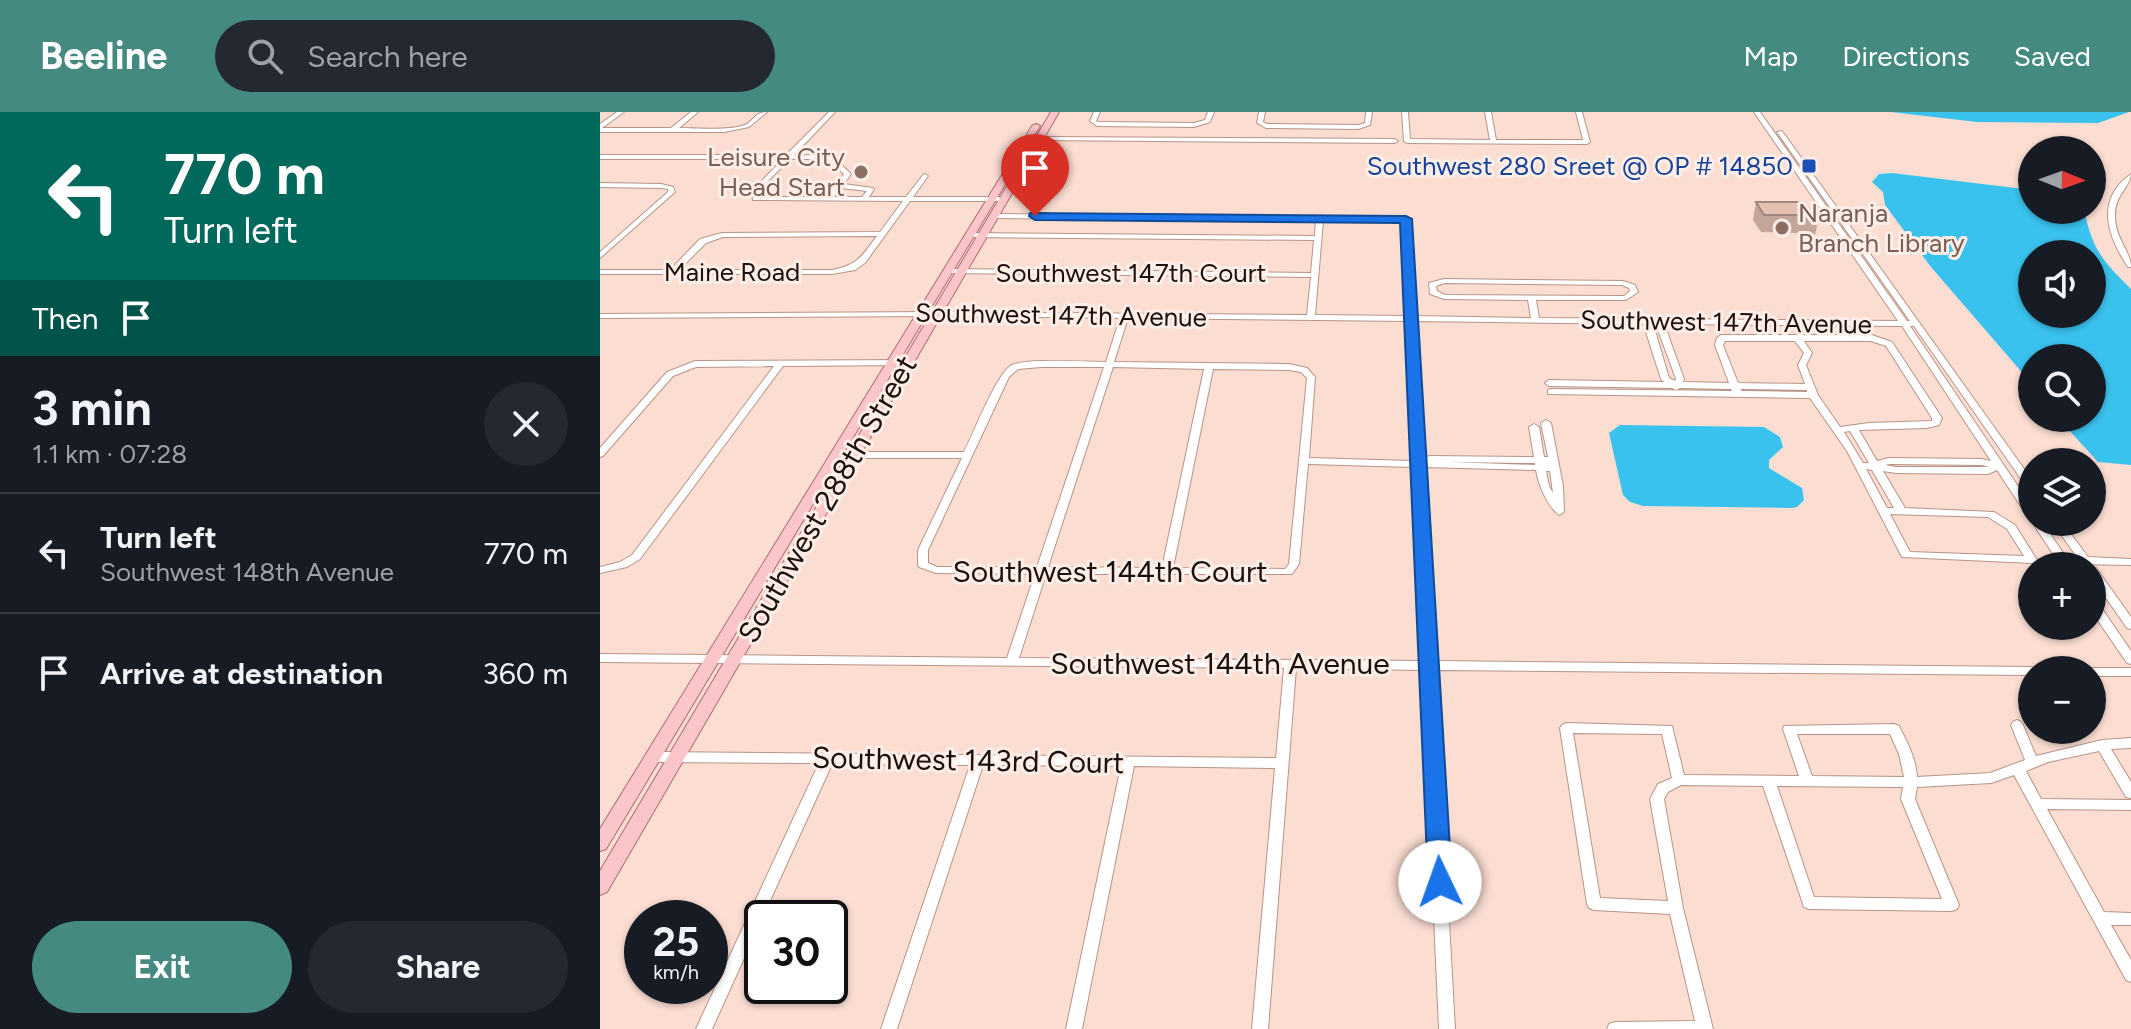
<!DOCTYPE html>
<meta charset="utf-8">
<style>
:root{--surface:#171b24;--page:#242831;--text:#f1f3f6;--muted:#9ea1a6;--line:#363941;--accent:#448a81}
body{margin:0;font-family:Figtree,sans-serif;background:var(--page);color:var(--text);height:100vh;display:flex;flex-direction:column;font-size:30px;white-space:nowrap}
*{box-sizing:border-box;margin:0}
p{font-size:26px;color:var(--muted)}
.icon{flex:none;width:44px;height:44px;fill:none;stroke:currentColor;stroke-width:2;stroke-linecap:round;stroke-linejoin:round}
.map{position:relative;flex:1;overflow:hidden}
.side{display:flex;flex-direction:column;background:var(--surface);width:600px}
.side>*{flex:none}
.hud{background:#00695c;color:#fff;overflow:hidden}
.needle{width:52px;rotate:91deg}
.controls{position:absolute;left:1418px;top:24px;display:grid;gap:16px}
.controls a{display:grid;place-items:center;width:88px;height:88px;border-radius:50%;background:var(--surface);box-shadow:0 2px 6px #0004;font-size:40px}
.speed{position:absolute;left:24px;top:788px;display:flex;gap:16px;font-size:40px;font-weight:700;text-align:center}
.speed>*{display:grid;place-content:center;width:104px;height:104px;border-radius:50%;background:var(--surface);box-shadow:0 2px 6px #0004;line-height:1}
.speed small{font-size:20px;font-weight:400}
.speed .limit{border:4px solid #111;border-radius:12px;background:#fff;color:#111}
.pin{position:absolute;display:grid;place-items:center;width:68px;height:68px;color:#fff;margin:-82px -34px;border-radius:50% 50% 50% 0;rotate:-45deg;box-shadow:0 0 8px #0007}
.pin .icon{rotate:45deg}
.me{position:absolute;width:88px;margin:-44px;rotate:357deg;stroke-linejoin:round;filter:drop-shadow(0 0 6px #0008)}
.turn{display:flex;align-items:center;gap:28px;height:168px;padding:0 32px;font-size:36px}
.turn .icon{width:104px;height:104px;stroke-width:2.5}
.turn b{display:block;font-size:56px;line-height:68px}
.then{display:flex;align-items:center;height:76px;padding:0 32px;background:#0003;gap:16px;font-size:30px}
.round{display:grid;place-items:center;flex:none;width:84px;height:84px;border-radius:42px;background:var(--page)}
.headline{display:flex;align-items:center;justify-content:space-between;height:136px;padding:0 32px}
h1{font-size:48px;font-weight:700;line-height:60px}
.action{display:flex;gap:16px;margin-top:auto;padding:16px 32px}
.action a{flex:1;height:92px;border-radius:48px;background:var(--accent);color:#fff;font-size:32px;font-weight:700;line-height:92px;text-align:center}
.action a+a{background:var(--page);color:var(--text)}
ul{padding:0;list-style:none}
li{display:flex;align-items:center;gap:24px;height:120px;padding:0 32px;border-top:2px solid var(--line)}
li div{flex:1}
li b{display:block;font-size:30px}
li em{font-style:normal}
header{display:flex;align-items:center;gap:48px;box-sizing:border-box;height:112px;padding:0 40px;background:var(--accent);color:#fff}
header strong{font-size:38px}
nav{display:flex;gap:44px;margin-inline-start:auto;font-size:28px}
.search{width:560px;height:72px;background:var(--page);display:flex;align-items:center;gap:20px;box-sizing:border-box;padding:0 28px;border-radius:44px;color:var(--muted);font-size:30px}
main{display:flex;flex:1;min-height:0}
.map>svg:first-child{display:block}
.water{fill:#3ac2ee;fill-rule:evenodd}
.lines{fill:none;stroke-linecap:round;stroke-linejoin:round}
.minor-casing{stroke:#b79487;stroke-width:2}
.major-casing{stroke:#ac6e70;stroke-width:2}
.minor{fill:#fff;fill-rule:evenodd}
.major{fill:#fbc6ca;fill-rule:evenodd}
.wall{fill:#c4a59a}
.building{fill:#e4c0b3;stroke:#a0867d;stroke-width:2}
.route{fill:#1a73e8;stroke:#114b97;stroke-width:2}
.transit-dot{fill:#1a4fb4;stroke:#fdeee8;stroke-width:3}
.education-dot{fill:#8d6e63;stroke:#fdeee8;stroke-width:3}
.labels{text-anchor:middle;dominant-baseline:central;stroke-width:6;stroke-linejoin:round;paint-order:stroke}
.far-education-label{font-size:26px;fill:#785e54;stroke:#fdeee8;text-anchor:end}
.far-transit-label{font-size:26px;fill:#164399;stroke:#fdeee8;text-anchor:end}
.far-street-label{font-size:26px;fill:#1e110d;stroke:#fdeee8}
.street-label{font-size:30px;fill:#1e110d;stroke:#fdeee8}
</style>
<header>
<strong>Beeline</strong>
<div class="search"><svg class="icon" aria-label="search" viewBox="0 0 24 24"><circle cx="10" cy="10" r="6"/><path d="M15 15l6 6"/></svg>Search here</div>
<nav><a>Map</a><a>Directions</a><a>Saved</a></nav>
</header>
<main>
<section class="side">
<div class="hud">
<div class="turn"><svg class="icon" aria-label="left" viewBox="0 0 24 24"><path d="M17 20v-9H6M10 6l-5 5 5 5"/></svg><div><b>770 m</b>Turn left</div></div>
<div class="then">Then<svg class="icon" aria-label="arrive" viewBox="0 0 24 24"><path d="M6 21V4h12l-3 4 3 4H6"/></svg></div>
</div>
<div class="headline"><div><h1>3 min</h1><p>1.1 km · 07:28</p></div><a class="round"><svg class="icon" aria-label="close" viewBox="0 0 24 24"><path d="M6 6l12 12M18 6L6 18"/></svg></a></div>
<ul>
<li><svg class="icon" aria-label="left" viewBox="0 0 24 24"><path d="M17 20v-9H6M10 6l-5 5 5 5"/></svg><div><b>Turn left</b><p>Southwest 148th Avenue</p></div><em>770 m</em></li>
<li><svg class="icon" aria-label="arrive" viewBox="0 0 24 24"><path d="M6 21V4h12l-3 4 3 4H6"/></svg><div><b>Arrive at destination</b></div><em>360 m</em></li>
</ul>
<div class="action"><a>Exit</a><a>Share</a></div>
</section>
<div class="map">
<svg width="1531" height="917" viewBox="0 0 1531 917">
<rect width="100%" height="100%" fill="#fbddd2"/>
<!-- water -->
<path class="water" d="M1291 0H1529L1498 11 1377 10Z
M1292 61 1432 78V98H1484C1493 139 1502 148 1531 177V353L1498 350 1458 306H1492V246H1432V272L1331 155 1285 93 1283 80 1272 70 1279 62ZM1492 142V202H1432V142Z
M1020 313 1164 315 1180 325 1183 335 1169 348V356L1202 376 1204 388 1197 395 1192 396 1043 394 1030 390 1023 383 1009 321Z"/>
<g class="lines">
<!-- minor casing -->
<g class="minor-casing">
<path id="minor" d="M17 0H24L2 16H71L91 0H98L79 16C96 16 130 19 145 13 155 8 154 0 167 0L149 15 124 20H0V12Z
M229 0H235L194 43 232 44 251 62 244 72 273 76 274 77 269 85H306L323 63 325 62 328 64 313 85H399L402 87 399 89H310L265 151 255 158 232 162H0V158H70L100 127 122 121 280 120 303 89 153 88 152 79 183 47H0V43H186ZM190 47H228L244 62 227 85H158L157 80ZM241 76 267 79 262 85H234ZM277 124C262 144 258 153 232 158H79L106 131 123 125Z
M494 0H500L496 9 498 10 594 11 605 8 608 0H614L610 10 594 15 497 14 490 9Z
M659 0H665L663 10 667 12 758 13 765 11 766 0H772L770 13 758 17 666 16 657 11Z
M802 0H808L810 27 890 28 885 0H891L896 28H983L976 0H982L990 30 987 32 807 31 804 29Z
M1154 0H1160L1307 209H1310L1177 20 1182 19 1432 368V378L1428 377 1314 214H1310L1432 395V406L1428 405 1397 358 1388 362 1296 361 1283 359 1305 396 1394 400 1415 413 1437 448 1432 451 1302 445 1247 339 1210 286 948 282V278L951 277 1132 279 1131 277 1080 276 1076 278 1072 276 949 274 945 271 949 268 1064 270 1061 267 1045 217 1047 212 815 209 823 346 830 344 934 345 929 315 934 312 939 315 944 345H948L941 311 946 308 951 311 963 374 964 400 959 403C947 393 939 375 936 358L824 355 834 549 1432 555 1437 558H1432V563L835 558 855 917H839L823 558 696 556 668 917H652L675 656 534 654 482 917H466L521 654 383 653 297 917H281L370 653 232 652 112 917H96L219 651 53 650 48 648 46 645 48 642 53 640 676 646 684 556 0 550V542L407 546 435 462 336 461 319 455 318 453V438L362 346H236L231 343 236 340H364C373 323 397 260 412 253 427 246 486 250 506 250L520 206 336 204 0 206V202L336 200 707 203 711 165 347 161 343 159 347 157 711 161 714 128 369 125 365 123 369 121 715 124 716 108 391 106 390 104 394 102 806 105 810 107 815 204 931 206 928 188 844 187 830 182 829 171 844 167 1023 169 1035 173 1038 180 1026 188H936L939 206 1298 209ZM723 109H803L807 204 715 203ZM845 171 1022 173 1029 176 1030 179 1024 184 845 183 837 179 836 174ZM528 206 807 209 813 349 709 346 715 265 707 256 689 252 514 250ZM1060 212 1302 214 1391 349 1382 347 1289 346 1277 349 1259 318 1327 316 1339 313 1342 306 1292 230 1272 223H1121L1117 226 1115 233 1129 271 1083 270 1084 267 1066 217ZM1054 215 1058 218 1076 267 1075 269 1069 266ZM1125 229H1195L1204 241 1198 253 1205 272 1138 271 1123 233ZM1204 229H1271L1286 234 1332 306V309L1269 311 1240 315 1218 283 1206 253 1212 241ZM441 255H504L437 455H337L328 451V438L409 265 418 257ZM513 255 604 257 562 456 448 455ZM613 257 689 258 701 260 707 266 689 452 685 457 573 456ZM1140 277 1207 278V280L1142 279ZM1250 319 1269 351H1263L1244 320ZM848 350 935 351V353ZM708 352 814 355 822 549 419 546 446 462H692L699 452ZM1290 352 1382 353 1389 355H1296L1285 353ZM1266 357 1272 358 1294 396H1287ZM946 359H950L953 381 949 374ZM1290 402 1388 405 1407 417 1424 444 1310 440Z
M439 25 795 27 798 29 795 31 437 28 436 27Z
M1531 62C1530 76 1514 83 1515 105 1515 126 1531 140 1531 155H1528C1507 124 1495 87 1531 62Z
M0 71 61 72 73 75 75 80 0 146V140L68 80V77L61 76 0 75Z
M307 248 311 251 310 253 183 254 40 447 27 455 0 461V455L20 450 32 443 174 254 96 255 73 264 3 344 0 345V336L67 260 95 249Z
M1432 410H1442L1466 445H1477L1452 410H1462L1488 445 1531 447V453L1471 452 1472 454H1461Z
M1492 455 1496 456 1531 505V517L1527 516 1492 466Z
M1492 487 1496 488 1531 539V552L1527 551 1492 500Z
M1492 556H1531V564H1492V558H1487Z
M1417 608 1421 610 1423 613 1436 644 1502 628 1531 626V636L1511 637 1531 670V686L1526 685 1499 639 1448 650 1426 659 1441 687 1531 688V698L1447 697 1504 800 1531 801V813H1511L1531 848V870L1526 868 1414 663 1391 671 1317 675 1315 687 1359 793 1357 797 1352 799 1209 797 1204 795 1163 674 1081 673 1068 680 1064 687 1083 796 1113 917H1007L1009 912 1015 910 1095 909 1070 802 994 798 989 796 987 792 960 616 962 613 966 611 1072 614 1084 663 1199 664 1183 617 1184 614 1294 612 1299 614C1307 630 1316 646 1317 665L1390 661 1425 648 1411 613 1413 610ZM973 621 1062 622 1072 666 1058 672 1050 687 1068 789 1000 786ZM1197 622H1290L1299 642 1304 665 1212 664ZM1177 674 1303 675 1301 687 1342 787 1214 785Z"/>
</g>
<!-- major casing -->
<g class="major-casing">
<path id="major" d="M451 0H459L7 780 0 783V759Z
M436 12 440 14 6 737 0 739V717L432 14Z"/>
</g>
<!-- minor -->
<use href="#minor" class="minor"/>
<!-- major -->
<use href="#major" class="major"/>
</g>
<!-- wall -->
<path class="wall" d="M1156 90 1219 105 1215 123 1196 121 1161 120 1153 108Z"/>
<!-- building -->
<path class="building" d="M1156 90H1201L1219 105 1200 103H1164Z"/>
<!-- route -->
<path class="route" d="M430 101 806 104 812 107 852 770 848 777 840 780 831 777 828 770 800 111 435 108 429 104Z"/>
<!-- markers -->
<rect class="transit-dot" x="1201" y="46" width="16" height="16" rx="4"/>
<g class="education-dot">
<circle cx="261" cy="60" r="8"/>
<circle cx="1182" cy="116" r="8"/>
</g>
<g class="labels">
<!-- far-education labels -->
<g class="far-education-label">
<text x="245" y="45">Leisure City<tspan x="245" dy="30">Head Start</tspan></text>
<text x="1198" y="101" text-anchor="start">Naranja<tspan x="1198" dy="30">Branch Library</tspan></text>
</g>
<!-- far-transit labels -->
<g class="far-transit-label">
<text x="1193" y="54">Southwest 280 Sreet @ OP # 14850</text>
</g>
<!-- far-street labels -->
<g class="far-street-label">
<text x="132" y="160">Maine Road</text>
<text x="531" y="161">Southwest 147th Court</text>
<text transform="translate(461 203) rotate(1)">Southwest 147th Avenue</text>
<text transform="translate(1126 210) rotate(1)">Southwest 147th Avenue</text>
</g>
<!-- street labels -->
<g class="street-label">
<text transform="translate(227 387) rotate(-60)">Southwest 288th Street</text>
<text x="510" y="459">Southwest 144th Court</text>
<text x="620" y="551">Southwest 144th Avenue</text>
<text transform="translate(368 648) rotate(1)">Southwest 143rd Court</text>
</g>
</g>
</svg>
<div class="controls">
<a><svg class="needle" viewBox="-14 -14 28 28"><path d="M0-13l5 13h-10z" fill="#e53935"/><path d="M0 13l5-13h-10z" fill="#9ea1a6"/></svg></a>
<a><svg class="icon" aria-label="sound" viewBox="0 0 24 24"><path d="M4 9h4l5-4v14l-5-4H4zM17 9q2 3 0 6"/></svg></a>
<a><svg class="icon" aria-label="search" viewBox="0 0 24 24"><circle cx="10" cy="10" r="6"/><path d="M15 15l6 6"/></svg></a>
<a><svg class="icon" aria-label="layers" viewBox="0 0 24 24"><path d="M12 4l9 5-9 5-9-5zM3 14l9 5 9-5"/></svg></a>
<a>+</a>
<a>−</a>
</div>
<div class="speed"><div>25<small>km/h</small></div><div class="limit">30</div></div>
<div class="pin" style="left:435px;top:104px;background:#d93025"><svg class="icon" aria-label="arrive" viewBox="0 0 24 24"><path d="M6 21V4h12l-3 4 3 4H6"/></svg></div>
<svg class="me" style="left:840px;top:770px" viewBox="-20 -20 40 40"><circle r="19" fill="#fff"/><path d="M0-13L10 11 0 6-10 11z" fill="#1a73e8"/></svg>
</div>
</main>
